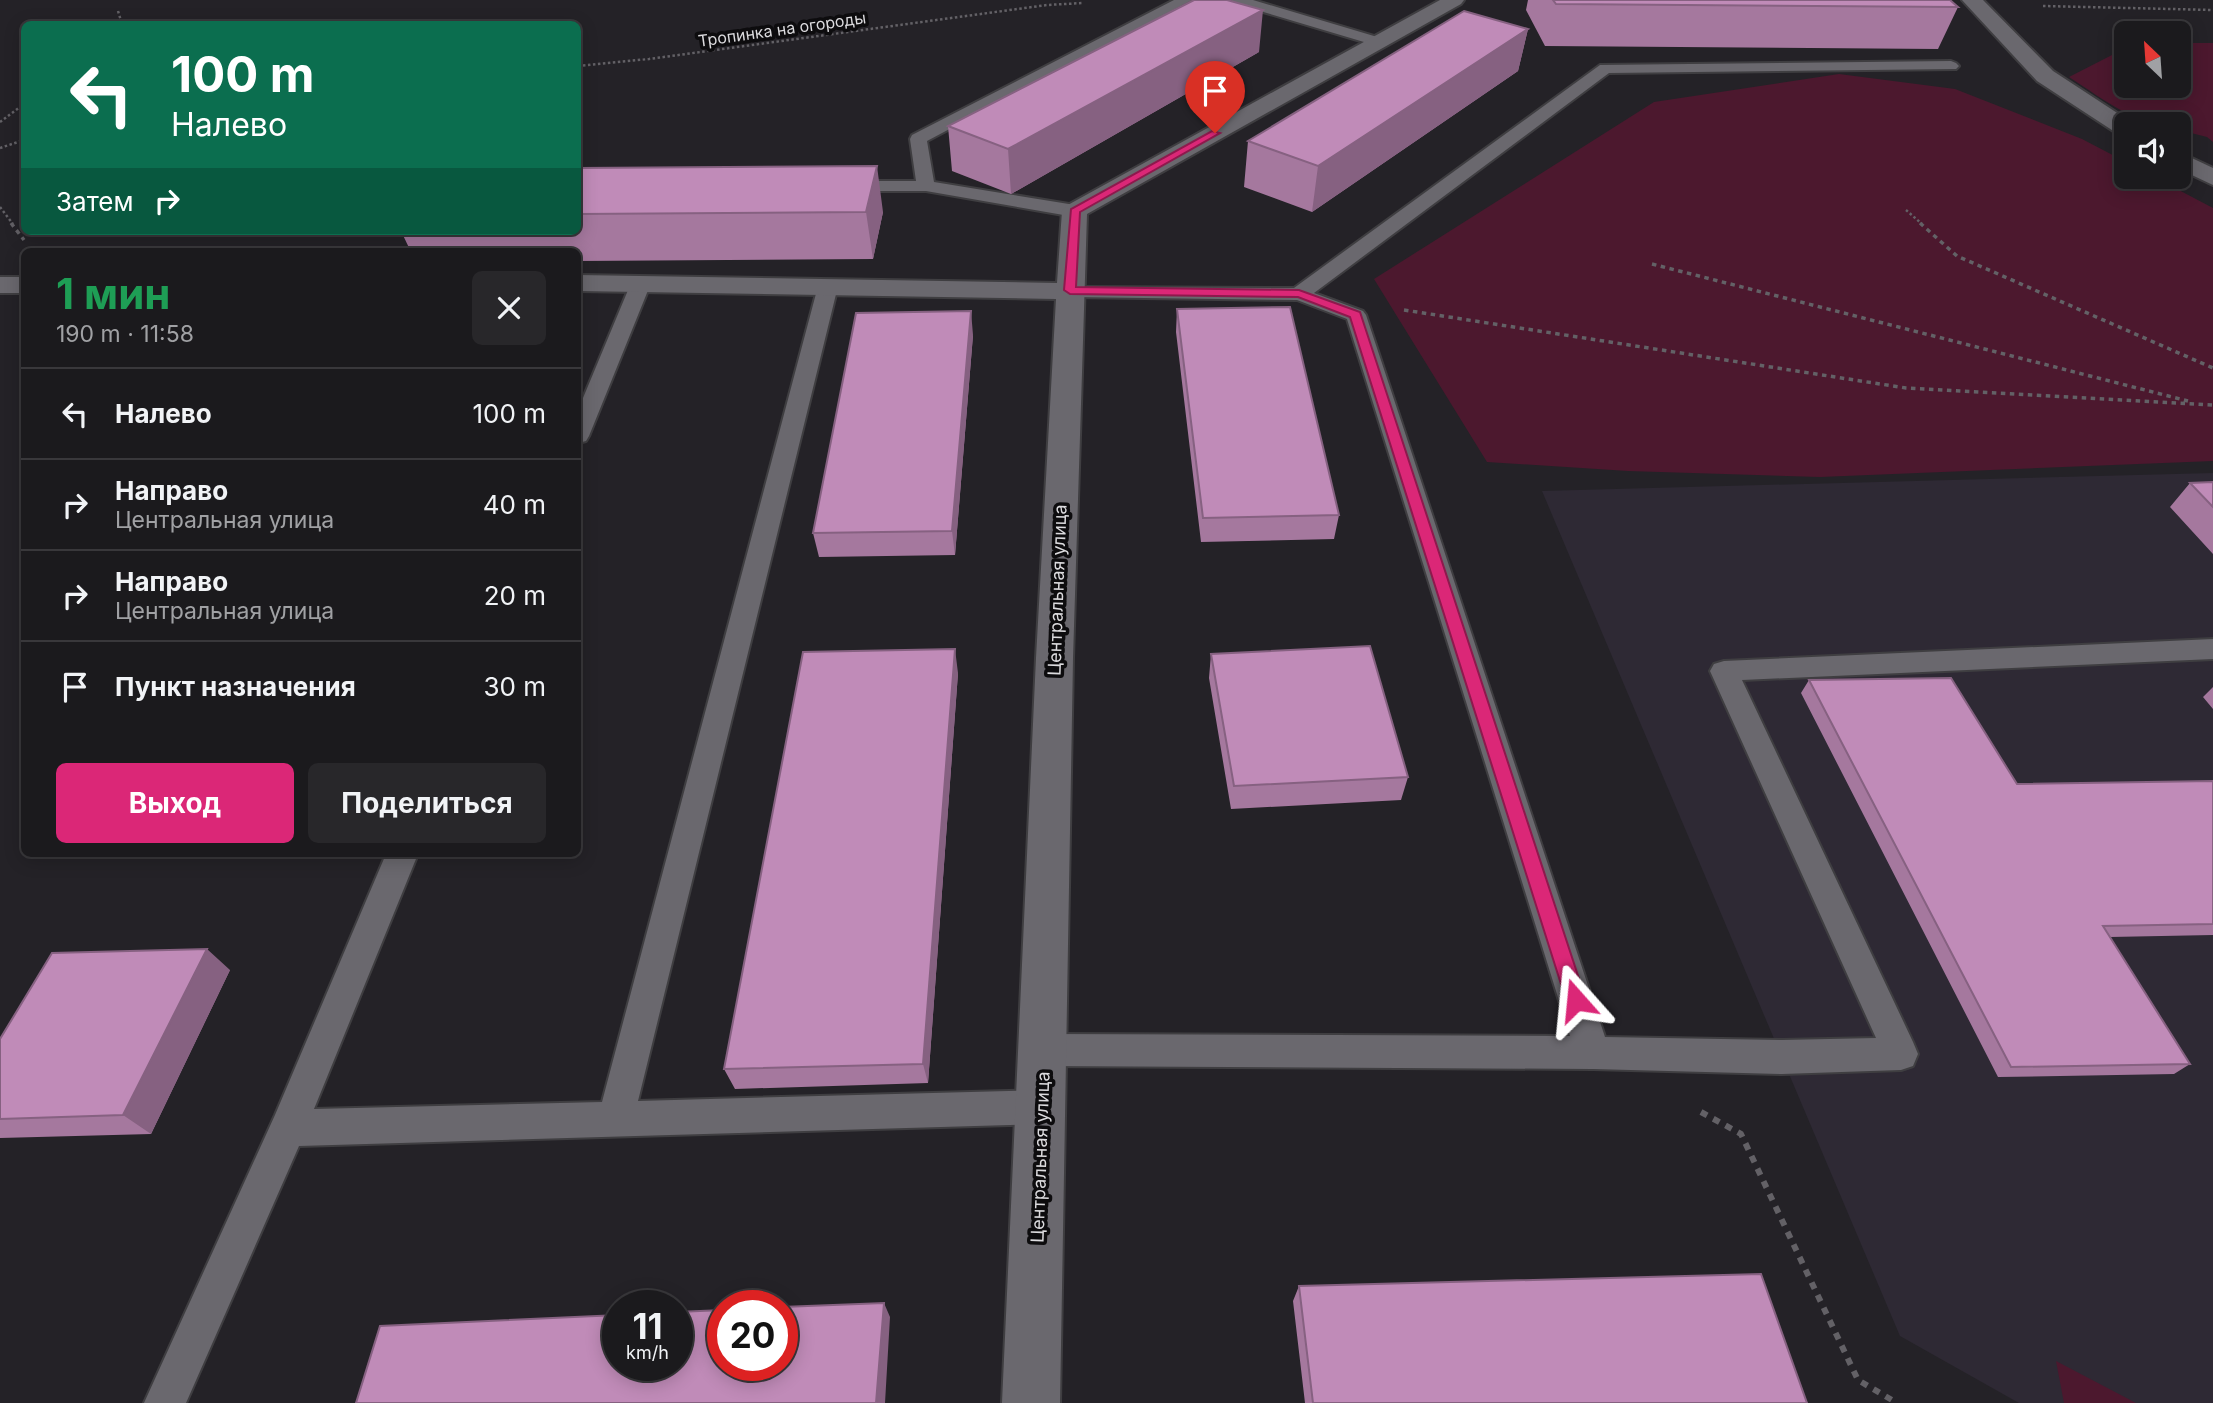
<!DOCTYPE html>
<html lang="ru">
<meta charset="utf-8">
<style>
:root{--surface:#1b1a1d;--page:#28272a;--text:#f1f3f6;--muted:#a0a1a4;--line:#39383b;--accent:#db2777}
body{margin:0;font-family:Inter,sans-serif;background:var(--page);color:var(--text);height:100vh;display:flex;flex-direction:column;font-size:26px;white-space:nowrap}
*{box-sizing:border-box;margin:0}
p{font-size:23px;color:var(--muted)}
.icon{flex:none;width:38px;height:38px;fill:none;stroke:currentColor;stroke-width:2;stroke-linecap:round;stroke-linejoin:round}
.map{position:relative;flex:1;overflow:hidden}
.details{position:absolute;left:21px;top:248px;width:560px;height:609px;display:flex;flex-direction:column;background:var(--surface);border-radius:10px;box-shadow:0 4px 18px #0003,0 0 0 2px var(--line)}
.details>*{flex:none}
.banner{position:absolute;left:21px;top:21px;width:560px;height:214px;border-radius:10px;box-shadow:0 4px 18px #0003,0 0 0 2px var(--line);background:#0b6e4f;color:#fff;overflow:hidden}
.needle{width:46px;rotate:335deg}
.tools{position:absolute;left:2114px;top:21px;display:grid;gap:14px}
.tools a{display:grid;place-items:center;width:77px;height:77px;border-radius:10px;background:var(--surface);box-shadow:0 4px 18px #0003,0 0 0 2px var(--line);font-size:35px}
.speed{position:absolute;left:602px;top:1290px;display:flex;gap:14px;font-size:35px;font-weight:700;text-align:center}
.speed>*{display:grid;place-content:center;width:91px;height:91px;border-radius:50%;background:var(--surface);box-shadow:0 4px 18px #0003,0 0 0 2px var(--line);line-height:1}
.speed small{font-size:18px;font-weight:400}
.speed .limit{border:10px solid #d22;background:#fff;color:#111}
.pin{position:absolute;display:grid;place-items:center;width:60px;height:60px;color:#fff;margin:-72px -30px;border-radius:50% 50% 50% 0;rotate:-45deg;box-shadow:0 0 7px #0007}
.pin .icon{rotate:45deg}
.me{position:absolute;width:77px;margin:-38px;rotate:342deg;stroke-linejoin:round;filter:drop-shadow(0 0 5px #0008)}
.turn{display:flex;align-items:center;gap:24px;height:147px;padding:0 35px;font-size:32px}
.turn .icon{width:91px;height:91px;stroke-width:2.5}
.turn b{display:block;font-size:49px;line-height:60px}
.then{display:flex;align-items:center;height:66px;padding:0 35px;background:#0003;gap:14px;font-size:26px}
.round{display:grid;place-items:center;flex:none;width:74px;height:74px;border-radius:10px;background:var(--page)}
.headline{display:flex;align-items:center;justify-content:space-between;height:119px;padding:0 35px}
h1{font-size:42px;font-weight:700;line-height:52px;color:#1e9e55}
.primary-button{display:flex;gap:14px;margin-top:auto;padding:14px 35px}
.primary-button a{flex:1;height:80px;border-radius:10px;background:var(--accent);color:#fff;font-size:28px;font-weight:700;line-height:80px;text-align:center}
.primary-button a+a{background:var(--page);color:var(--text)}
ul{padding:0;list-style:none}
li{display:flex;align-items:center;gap:21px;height:91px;padding:0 35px;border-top:2px solid var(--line)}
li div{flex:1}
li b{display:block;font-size:26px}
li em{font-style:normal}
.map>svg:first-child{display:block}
.built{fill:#2e2934}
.green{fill:#4c182e}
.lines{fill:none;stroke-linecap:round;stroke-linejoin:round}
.service-casing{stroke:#3f3e41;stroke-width:4}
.minor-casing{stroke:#3f3e41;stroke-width:4}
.tertiary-casing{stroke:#3f3e41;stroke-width:4}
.path-far2{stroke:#636166;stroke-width:2.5;stroke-dasharray:2.5 2.5;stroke-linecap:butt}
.path-far1{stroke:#636166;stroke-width:3.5;stroke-dasharray:4.5 4.5;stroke-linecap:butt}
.path{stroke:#636166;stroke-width:6;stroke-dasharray:7 7;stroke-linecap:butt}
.service{fill:#6a686e;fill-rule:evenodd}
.minor{fill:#6a686e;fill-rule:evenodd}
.tertiary{fill:#6a686e;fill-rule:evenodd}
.wall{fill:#a5789e}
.shaded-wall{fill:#866181}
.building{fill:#c08bb8;stroke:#866181;stroke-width:2}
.route{fill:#db2777;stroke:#8e194d;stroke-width:2}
.labels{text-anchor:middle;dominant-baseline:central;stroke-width:7;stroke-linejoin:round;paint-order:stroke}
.far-street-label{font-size:16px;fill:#dcdbde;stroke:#0d0c0e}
.street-label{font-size:18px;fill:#dcdbde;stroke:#0d0c0e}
</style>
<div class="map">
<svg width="2213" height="1403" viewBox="0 0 2213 1403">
<rect width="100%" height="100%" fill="#242227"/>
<!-- built -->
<path class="built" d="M2213 473V1403H2019L1900 1336 1542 491Z"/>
<!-- green -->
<path class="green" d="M2179 43H2213V142L2207 137 2179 130V124C2131 124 2108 102 2069 77L2114 54 2126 52V86H2179Z
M1839 74 1955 89 2082 139 2126 162V177H2154L2213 208V461L1820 477 1628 471 1487 462 1374 279 1654 102Z
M2056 1361 2136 1403H2064Z"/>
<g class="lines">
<!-- service casing -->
<g class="service-casing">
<path id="service" d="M1174 0H1192L927 141 934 182 1075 205 1081 207 1084 211 1081 215 1075 217 926 191H842L833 186 842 181H916L910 139 912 135Z
M1231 0H1253L1384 39 1387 42 1384 45H1374L1233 3Z
M1951 61 1956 63 1959 66 1956 69 1609 73 1314 293 1363 311 1366 315 1605 1037 1782 1040 1876 1038 1710 671 1714 664 1724 661 2213 639V659L1742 680 1913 1042 1918 1054 1913 1066 1901 1070 1782 1074 1593 1069 1044 1066 1032 1062 1027 1050 1032 1038 1044 1034 1570 1036 1347 319 1297 300 1070 297 1063 295 1060 291 1063 287 1294 288 1600 65Z
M641 277 648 279 651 283 589 436 586 441 578 443V410L631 283 634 279Z
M828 280 835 282 838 286 638 1101 1042 1090 1055 1095 1060 1107 1055 1119 1042 1124 299 1146 186 1403H144L275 1115 386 854H418L314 1109 602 1102 818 286 821 282Z"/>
</g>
<!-- minor casing -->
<g class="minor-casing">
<path id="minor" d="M1440 0H1464L1461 4 1087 214 1073 658 1060 1403H1002L1036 658 1056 299 578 291V275L1057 283 1062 211 1066 206Z
M0 277H24V293H0Z"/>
</g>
<!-- tertiary casing -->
<g class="tertiary-casing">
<path id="tertiary" d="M1962 0H1983L2053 71 2134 124H2126V136L2118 134 2037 81Z
M2179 152 2213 168V185L2179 169Z"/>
</g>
<!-- path-far2 -->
<path class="path-far2" d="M2043 6 2213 10
M118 11 122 24
M578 66 649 59 1047 5 1083 3
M0 122 24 104
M0 148 24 140
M0 207 13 224
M1906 210 1922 224"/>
<!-- path-far1 -->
<path class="path-far1" d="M11 223 24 240
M1920 223 1957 256 2213 368
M1652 264 2188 401
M1404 310 1906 388 2213 405"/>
<!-- path -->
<path class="path" d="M1701 1112 1741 1134 1858 1380 1897 1403"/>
<!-- service -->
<use href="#service" class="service"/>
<!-- minor -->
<use href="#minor" class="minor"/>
<!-- tertiary -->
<use href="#tertiary" class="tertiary"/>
</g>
<!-- wall -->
<path class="wall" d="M1528 0H1950L1958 7 1938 49 1545 46 1526 10Z
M1528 29 1518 71 1312 212 1244 187 1248 141Z
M1259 52 1011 194 952 171 948 126Z
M578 168 883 212 873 259 578 261V252H411L401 231H578Z
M1177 309 1339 515 1334 539 1201 542 1176 332Z
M973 335 955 555 819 557 813 533Z
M2213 482V554L2170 507 2190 483Z
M1211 654 1408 777 1401 800 1231 809 1209 678Z
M958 673 928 1083 735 1089 724 1069Z
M1809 680 2017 784 2213 781V935L2110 937 2190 1064 2174 1074 1998 1077 1801 693Z
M2213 687V709L2203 697Z
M230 970 151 1134 0 1138V1039Z
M1299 1286 1807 1403H1305L1293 1301Z"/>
<!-- shaded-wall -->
<path class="shaded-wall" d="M1263 10 1259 52 1011 194 1008 149Z
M1528 29 1518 71 1312 212 1318 166Z
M877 166 883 212 873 259 866 212Z
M971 311 973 335 955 555 952 531Z
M955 649 958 673 928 1083 923 1064Z
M207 949 230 970 151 1134 123 1115Z
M884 1303 890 1317 885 1403H876Z"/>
<!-- building -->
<path class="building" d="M1194 0H1227L1263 10 1008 149 948 126Z
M1553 0H1950L1958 7 1556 4Z
M1464 11 1528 29 1318 166 1248 141Z
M877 166 866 212 578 214V168Z
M1290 307 1339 515 1203 518 1177 309Z
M971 311 952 531 813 533 856 313Z
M2213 482V507L2190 483Z
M1370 646 1408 777 1234 786 1211 654Z
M955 649 923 1064 724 1069 803 652Z
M1951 678 2017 784 2213 781V924L2103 926 2190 1064 2011 1067 1809 680Z
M207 949 123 1115 0 1119V1039L52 953Z
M1761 1274 1807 1403H1313L1299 1286Z
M884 1303 876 1403H356L380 1326 618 1315V1365H677V1312L723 1310V1365H782V1307Z"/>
<!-- route -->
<path class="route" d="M1212 131 1220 133 1080 212 1076 287 1299 290 1360 312 1586 1000 1583 1007 1576 1009 1569 1007 1566 1000 1350 317 1298 297 1070 294 1064 290 1071 209Z"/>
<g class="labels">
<!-- far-street labels -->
<g class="far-street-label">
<text transform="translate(782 29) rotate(-8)">Тропинка на огороды</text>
</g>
<!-- street labels -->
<g class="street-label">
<text transform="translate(1057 590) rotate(-88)">Центральная улица</text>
<text transform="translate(1040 1157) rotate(-88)">Центральная улица</text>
</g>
</g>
</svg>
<div class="tools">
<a><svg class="needle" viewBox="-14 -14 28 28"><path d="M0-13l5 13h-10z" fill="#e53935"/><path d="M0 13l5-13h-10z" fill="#a0a1a4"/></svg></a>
<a><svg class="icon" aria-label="sound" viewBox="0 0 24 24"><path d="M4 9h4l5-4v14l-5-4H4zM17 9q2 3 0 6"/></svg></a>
</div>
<div class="speed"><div>11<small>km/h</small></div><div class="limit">20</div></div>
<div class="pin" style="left:1215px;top:133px;background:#d93025"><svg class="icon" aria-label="arrive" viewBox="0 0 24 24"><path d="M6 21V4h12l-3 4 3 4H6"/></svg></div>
<svg class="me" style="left:1576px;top:1000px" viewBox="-20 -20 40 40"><path d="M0-17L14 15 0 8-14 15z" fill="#db2777" stroke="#fff" stroke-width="4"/></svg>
<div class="banner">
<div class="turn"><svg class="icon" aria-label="left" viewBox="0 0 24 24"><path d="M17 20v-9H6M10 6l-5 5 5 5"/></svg><div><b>100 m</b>Налево</div></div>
<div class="then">Затем<svg class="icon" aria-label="right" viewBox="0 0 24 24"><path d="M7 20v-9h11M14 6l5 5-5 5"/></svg></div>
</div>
<section class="details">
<div class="headline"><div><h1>1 мин</h1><p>190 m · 11:58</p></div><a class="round"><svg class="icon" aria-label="close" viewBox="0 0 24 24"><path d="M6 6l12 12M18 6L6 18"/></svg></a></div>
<ul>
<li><svg class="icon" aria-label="left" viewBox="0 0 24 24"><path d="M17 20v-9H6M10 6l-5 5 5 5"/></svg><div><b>Налево</b></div><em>100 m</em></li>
<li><svg class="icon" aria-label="right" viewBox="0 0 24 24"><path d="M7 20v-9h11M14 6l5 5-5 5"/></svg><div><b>Направо</b><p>Центральная улица</p></div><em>40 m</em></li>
<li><svg class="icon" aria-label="right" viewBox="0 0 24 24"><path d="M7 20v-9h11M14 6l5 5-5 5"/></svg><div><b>Направо</b><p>Центральная улица</p></div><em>20 m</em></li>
<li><svg class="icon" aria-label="arrive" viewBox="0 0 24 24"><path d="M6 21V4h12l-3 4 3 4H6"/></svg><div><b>Пункт назначения</b></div><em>30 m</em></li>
</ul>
<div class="primary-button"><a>Выход</a><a>Поделиться</a></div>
</section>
</div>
